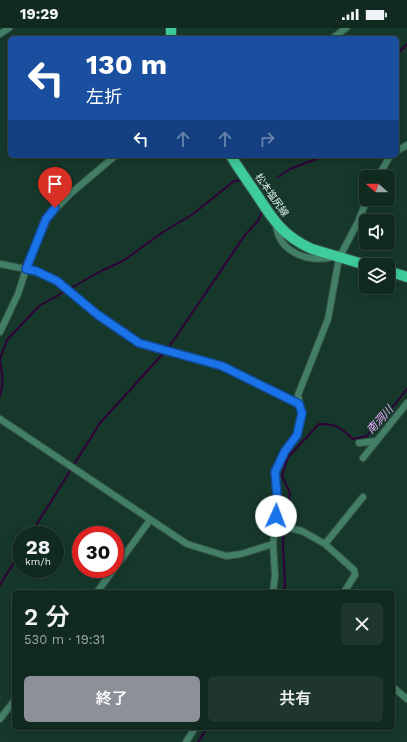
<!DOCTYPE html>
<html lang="ja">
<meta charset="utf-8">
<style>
:root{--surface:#102a20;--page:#1e362d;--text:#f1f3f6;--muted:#9ca7a5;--line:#30463e;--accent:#8c9099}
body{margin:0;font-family:"Work Sans","Noto Sans JP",sans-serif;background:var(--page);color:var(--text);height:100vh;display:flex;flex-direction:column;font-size:15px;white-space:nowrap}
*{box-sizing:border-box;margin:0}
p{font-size:13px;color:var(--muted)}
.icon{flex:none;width:22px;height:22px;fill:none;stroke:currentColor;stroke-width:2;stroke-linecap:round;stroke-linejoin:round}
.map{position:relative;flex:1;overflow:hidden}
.side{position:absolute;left:12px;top:562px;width:383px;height:140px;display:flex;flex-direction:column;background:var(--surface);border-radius:6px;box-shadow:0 2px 10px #0003,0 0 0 1px var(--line)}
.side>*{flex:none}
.hud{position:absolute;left:8px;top:8px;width:391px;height:122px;border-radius:6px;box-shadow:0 2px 10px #0003,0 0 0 1px var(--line);background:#1a4fa0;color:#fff;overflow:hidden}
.needle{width:26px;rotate:290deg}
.fabs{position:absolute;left:359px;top:142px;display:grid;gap:8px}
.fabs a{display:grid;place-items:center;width:36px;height:36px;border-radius:6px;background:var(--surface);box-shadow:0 2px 10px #0003,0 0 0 1px var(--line);font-size:20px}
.speed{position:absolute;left:12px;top:498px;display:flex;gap:8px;font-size:20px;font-weight:700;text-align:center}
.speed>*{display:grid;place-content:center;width:52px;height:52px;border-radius:50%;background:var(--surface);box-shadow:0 2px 10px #0003,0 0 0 1px var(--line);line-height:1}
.speed small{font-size:10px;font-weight:400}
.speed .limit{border:6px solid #d22;background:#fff;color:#111}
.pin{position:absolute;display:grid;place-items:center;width:34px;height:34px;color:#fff;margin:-41px -17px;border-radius:50% 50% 50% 0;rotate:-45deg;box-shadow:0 0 4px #0007}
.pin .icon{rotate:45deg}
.me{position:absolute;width:44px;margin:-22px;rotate:2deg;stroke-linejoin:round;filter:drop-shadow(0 0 3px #0008)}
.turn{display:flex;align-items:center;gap:14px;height:84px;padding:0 12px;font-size:18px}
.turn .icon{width:52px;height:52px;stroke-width:2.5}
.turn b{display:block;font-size:28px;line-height:34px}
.lanes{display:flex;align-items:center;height:38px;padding:0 12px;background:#0003;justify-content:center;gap:20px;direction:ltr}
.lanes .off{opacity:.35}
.round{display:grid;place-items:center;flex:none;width:42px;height:42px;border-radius:6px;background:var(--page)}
.overview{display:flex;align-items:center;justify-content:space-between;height:68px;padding:0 12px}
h1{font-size:24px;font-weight:600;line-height:30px}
.cta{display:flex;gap:8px;margin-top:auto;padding:8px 12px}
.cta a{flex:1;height:46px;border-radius:6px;background:var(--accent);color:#fff;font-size:16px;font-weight:600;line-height:46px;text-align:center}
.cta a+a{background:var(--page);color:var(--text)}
.status{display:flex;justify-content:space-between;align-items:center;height:28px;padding:0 20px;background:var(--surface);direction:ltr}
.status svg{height:11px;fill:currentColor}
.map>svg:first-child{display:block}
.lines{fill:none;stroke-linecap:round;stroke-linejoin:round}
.stream{stroke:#300139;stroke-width:2}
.minor-casing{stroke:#365549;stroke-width:8}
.primary-casing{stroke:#365549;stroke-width:12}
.minor{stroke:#437f66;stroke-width:6}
.primary{stroke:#3ecc9a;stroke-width:10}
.route-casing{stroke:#114b97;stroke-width:10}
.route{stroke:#1a73e8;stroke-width:7}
.labels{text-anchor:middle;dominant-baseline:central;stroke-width:3;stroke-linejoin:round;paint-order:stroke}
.street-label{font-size:10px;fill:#dcefe6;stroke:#16382b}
.water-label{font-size:11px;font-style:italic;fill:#f0abff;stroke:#16382b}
</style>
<div class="status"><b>19:29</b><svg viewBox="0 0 49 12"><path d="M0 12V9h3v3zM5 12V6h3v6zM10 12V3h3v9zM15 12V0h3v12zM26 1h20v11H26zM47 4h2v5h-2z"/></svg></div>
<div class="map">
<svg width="407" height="714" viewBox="0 0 407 714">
<rect width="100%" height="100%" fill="#16382b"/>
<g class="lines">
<!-- stream -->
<path class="stream" d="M397 26 407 16
M278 149 290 141 324 128
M0 331 7 312 39 278 103 242 123 233 163 204 193 186 234 153 242 152
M0 332C2 344 4 355 0 368
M30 507 100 395 169 319 245 207 258 193 262 184
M0 557 21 523
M282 564 285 558 283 518 284 498 290 465 282 448 288 429 319 396C336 395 341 400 353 411L367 408 371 402 380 395 407 361
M198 714 207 700"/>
<!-- minor casing -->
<g class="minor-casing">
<path id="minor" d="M0 6 9 0
M333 10 346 0
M397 123 407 117
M378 149 390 128
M276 196C278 224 308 235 332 229
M0 236 36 243 57 253 98 287 139 315 222 338 299 376
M0 304 18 266 26 241 46 191 70 166 115 128
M0 391 187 516 226 528 241 526 273 516
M359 415 376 413
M363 430 407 375
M275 497 302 503 325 516 354 542 355 547 344 564
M325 516 363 469
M115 540 150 492
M97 564 114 541
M273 564 275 547 273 516 278 478 275 444 285 423 297 407 302 385 298 367 328 291 339 230 358 194 367 171
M393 659 407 671
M0 691 14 673
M186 714 195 700"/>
</g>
<!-- primary casing -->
<g class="primary-casing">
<path id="primary" d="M171 0V10
M231 128C239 141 248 154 257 167 273 192 284 209 312 221L366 237
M388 243 407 249"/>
</g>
<!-- minor -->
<use href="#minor" class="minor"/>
<!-- primary -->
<use href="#primary" class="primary"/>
</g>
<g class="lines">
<!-- route casing -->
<g class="route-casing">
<path id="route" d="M55 180 46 191 26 241 36 243 57 253 98 287 139 315 222 338 299 376 302 385 297 407 285 423 275 444 278 478 276 488"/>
</g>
<!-- route -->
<use href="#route" class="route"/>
</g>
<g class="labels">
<!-- street labels -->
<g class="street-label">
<text transform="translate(272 167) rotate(55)">松本塩尻線</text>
</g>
<!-- water labels -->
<g class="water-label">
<text transform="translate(380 392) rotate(-48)">南洞川</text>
</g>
</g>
</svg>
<div class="fabs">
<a><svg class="needle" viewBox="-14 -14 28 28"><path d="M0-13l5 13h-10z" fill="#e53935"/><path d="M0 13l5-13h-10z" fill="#9ca7a5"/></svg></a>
<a><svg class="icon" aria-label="sound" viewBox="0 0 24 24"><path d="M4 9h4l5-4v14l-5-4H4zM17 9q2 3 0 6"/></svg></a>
<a><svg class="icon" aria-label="layers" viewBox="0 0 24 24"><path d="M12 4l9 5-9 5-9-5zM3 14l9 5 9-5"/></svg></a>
</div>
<div class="speed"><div>28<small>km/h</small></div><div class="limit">30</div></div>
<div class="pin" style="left:55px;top:180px;background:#d93025"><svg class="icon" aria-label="arrive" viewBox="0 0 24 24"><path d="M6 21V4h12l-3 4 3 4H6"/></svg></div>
<svg class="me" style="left:276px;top:488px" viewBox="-20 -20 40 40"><circle r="19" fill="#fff"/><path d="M0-13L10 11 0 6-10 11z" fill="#1a73e8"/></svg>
<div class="hud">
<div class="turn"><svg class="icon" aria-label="left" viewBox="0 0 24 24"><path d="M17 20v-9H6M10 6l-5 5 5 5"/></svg><div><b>130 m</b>左折</div></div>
<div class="lanes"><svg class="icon" aria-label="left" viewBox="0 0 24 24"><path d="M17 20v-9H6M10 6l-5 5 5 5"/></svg><svg class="icon off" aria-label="ahead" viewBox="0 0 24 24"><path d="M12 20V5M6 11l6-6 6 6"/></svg><svg class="icon off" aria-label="ahead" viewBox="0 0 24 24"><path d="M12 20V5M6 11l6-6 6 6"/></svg><svg class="icon off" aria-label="right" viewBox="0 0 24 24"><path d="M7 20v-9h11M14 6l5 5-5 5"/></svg></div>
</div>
<section class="side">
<div class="overview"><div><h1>2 分</h1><p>530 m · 19:31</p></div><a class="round"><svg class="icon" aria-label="close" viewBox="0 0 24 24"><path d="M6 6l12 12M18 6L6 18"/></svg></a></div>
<div class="cta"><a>終了</a><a>共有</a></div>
</section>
</div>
